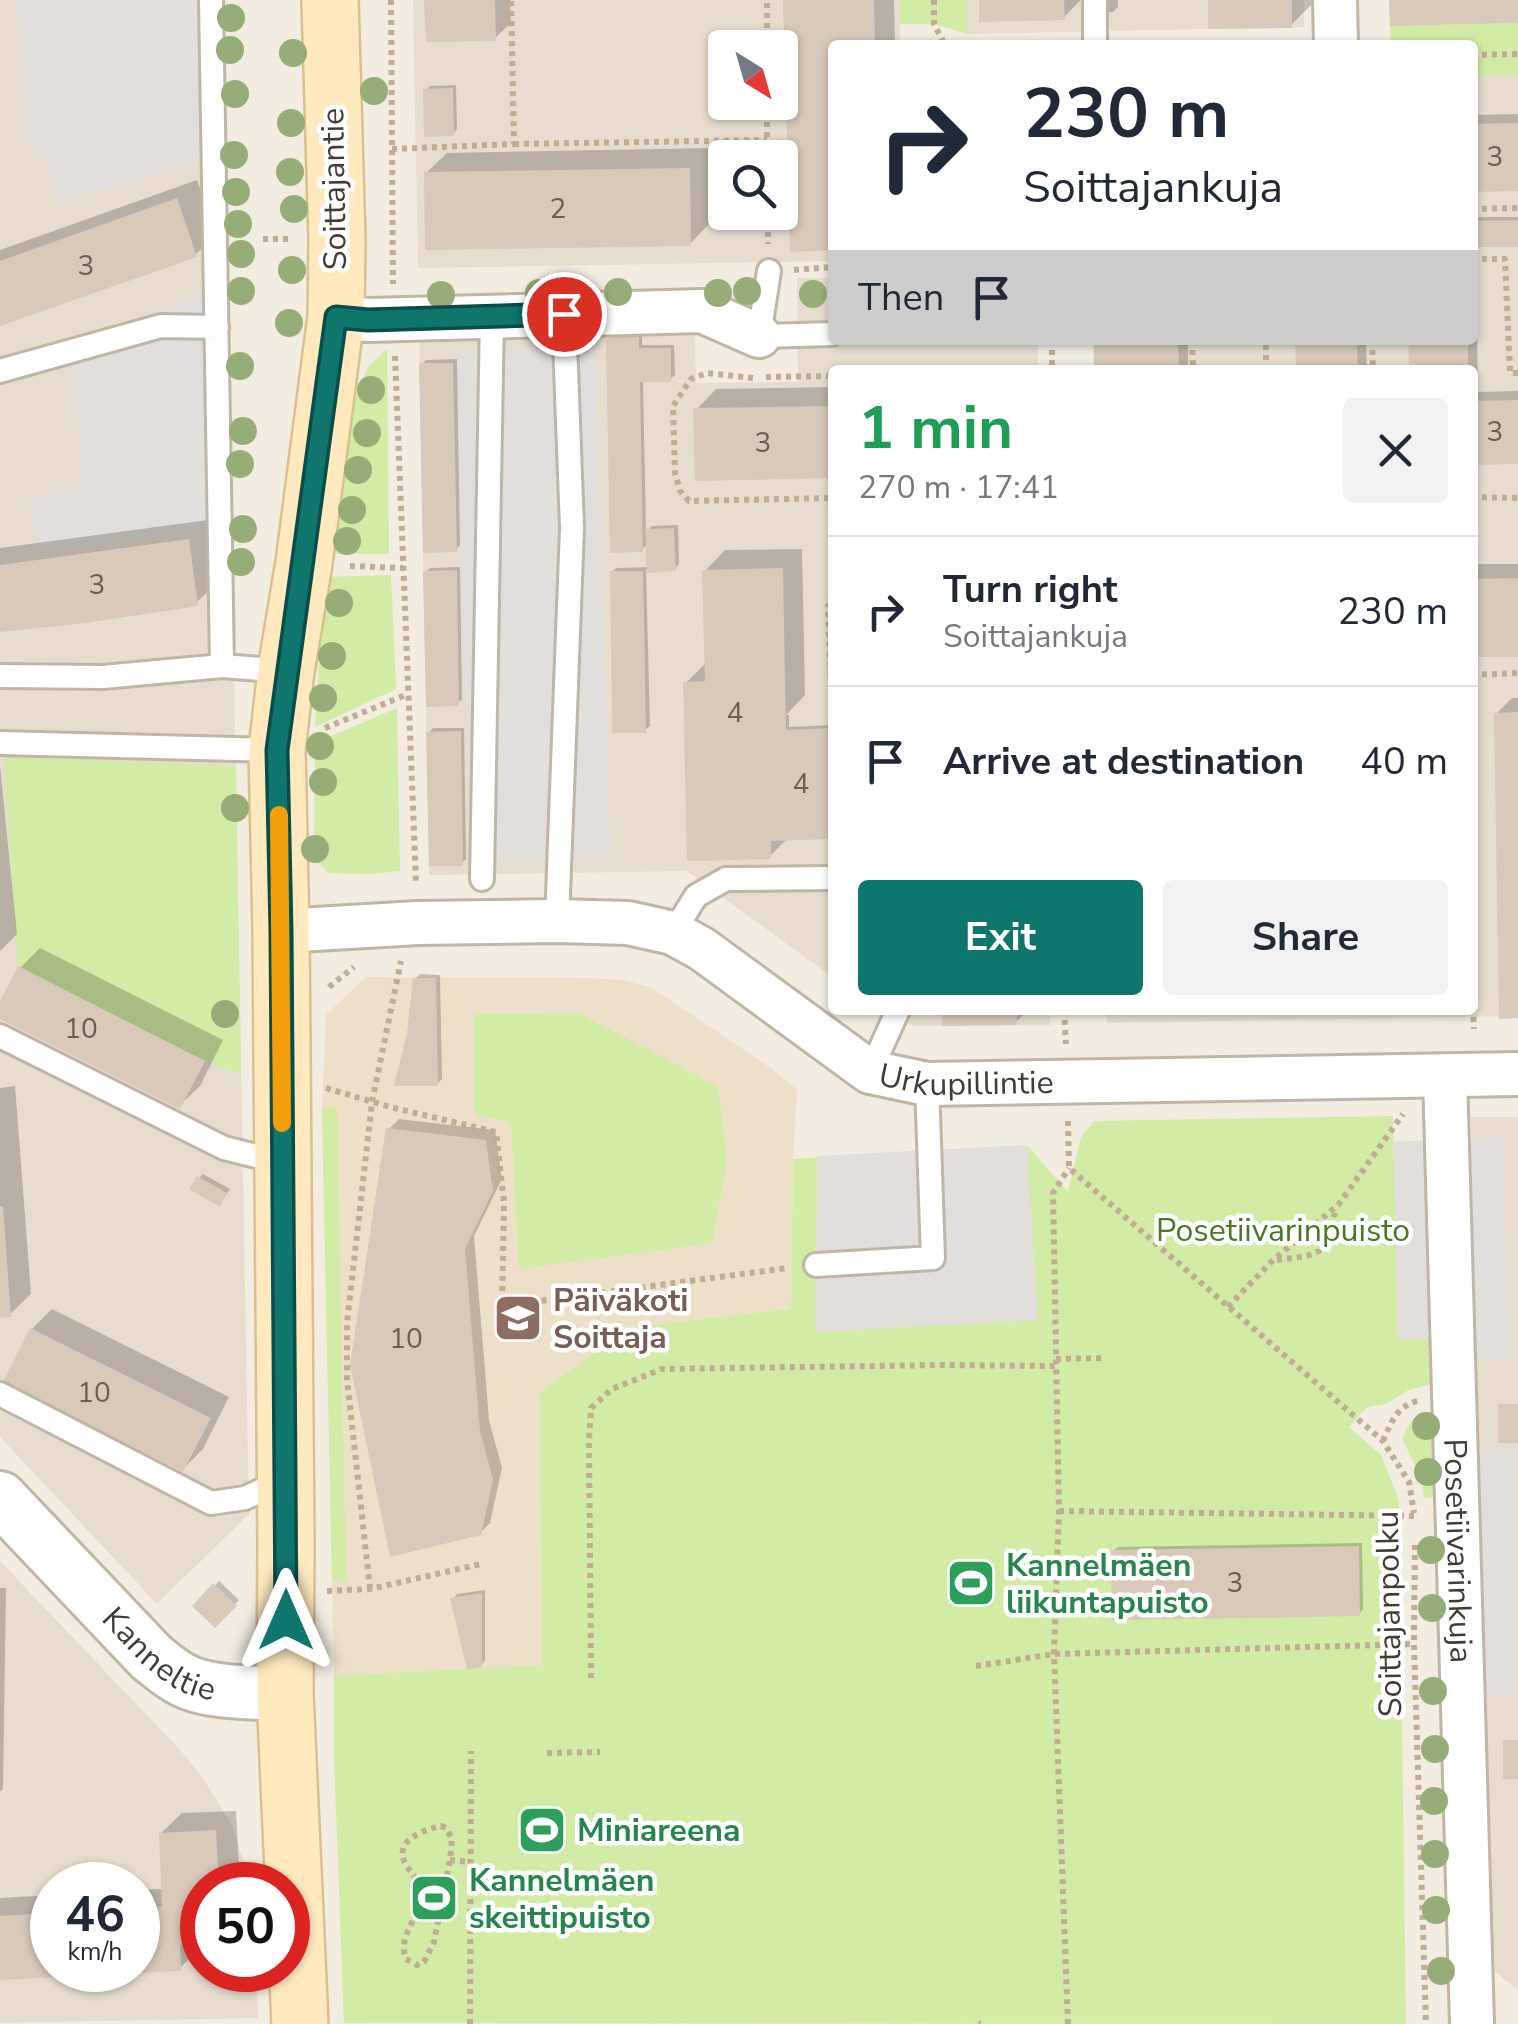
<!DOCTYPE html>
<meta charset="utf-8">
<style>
:root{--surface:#fff;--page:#f2f2f3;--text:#1f2937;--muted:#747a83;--line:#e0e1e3;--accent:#0f766e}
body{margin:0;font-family:"Nunito Sans",sans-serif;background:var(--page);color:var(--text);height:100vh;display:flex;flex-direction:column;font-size:38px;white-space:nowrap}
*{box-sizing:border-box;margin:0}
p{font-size:32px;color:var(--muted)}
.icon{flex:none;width:55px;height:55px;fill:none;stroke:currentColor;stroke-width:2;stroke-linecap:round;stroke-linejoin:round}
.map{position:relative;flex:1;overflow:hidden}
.panel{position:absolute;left:828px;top:365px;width:650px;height:650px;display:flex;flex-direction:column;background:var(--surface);border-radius:10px;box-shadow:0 2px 8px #0004}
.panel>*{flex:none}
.hud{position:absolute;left:828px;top:40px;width:650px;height:305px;border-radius:10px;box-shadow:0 2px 8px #0004;background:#fff;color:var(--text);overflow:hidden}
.needle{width:65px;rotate:143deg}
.fabs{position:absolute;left:708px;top:30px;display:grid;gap:20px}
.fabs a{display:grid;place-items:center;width:90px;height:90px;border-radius:10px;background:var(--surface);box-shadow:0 2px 8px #0004;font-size:50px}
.speed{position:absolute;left:30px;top:1862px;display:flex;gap:20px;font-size:50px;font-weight:700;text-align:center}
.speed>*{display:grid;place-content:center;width:130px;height:130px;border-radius:50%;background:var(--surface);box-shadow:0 2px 8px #0004;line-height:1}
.speed small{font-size:25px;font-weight:400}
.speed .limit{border:15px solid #d22;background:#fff;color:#111}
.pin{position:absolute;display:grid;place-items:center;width:85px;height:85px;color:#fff;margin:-42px;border:5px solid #fff;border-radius:50%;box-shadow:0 2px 10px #0007}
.me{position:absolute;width:110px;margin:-55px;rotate:0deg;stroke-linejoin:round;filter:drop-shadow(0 0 8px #0008)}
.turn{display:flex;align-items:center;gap:35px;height:210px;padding:0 30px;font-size:45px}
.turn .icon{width:130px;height:130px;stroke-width:2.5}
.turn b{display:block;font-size:70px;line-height:85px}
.then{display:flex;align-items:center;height:95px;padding:0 30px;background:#0003;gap:20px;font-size:38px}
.round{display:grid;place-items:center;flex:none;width:105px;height:105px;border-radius:10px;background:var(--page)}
.summary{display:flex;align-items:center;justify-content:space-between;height:170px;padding:0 30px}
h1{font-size:60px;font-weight:700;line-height:75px;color:#1e9e55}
.button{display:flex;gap:20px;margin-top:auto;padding:20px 30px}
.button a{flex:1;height:115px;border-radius:10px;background:var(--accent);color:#fff;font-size:40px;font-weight:700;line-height:115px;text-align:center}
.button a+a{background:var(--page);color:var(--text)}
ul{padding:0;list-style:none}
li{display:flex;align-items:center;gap:30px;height:150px;padding:0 30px;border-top:2px solid var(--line)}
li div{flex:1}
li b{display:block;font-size:38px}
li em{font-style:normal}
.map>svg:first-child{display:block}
.residential{fill:#e7ddcf;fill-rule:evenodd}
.education{fill:#ede0c9}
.green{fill:#d2eba5}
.parking{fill:#e2dedb}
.shadow{fill:#0003}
.building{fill:#d8c9b9}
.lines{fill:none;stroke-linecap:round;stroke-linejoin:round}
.service-casing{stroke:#c1b5a6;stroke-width:28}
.minor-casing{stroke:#c1b5a6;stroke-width:48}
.tertiary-casing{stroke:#c1b5a6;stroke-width:58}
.secondary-casing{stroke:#d9c08e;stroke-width:60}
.path{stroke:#c1ad93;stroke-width:6;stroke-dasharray:5 5;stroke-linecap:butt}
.service{stroke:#fff;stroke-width:22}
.minor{stroke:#fff;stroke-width:42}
.tertiary{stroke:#fff;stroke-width:52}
.secondary{stroke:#ffeabf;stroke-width:55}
.tree{fill:#96ad77}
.route-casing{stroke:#0a4d48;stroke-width:25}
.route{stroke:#0f766e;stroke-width:18}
.slow{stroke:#f59e0b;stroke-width:18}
.labels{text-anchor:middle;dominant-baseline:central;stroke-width:9;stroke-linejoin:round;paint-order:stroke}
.number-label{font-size:28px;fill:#695e54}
.street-label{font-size:32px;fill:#443b32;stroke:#fff}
.park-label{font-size:32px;fill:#4a7921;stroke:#fff}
.education-label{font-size:32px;font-weight:bold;fill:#785e54;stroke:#fff;text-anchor:start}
.leisure-label{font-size:32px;font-weight:bold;fill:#27864d;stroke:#fff;text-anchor:start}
</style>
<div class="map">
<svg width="1518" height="2024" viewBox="0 0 1518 2024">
<rect width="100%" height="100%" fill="#f2ece1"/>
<!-- residential -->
<path class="residential" d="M0 0H222L249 1514 157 1604 0 1437Z
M413 0H900V45H832V261L418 268ZM725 48H780V102H725ZM725 158H780V212H725Z
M967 0H1304V27L967 34Z
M1518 75V1016L1107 1023V1010H1472V370H1094L1093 340H1472L1473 76Z
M797 278H832V340H1038V370H832V977L687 871 429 875 419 335 695 331 696 383 798 382Z
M879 1010H1050V1025L914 1026Z
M1471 1117H1518V1990L1486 1964Z
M0 1561 182 1752 204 1780 232 1825 251 1885H202V1970H256L258 2018 0 2023ZM52 1885H138V1970H52Z"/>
<!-- education -->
<path class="education" d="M366 977 587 978 623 980 652 988 771 1068 797 1090 793 1159 791 1309 630 1327 540 1392 543 1666 334 1676 322 1108 326 1015Z"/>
<!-- green -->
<path class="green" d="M900 0H967V34L934 24H900Z
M1518 23V75L1473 76 1472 45H1391L1390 26Z
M387 349 389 554H334L354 402 368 367Z
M391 575 396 689 315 727 325 577Z
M397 708 400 871 371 874 329 873 314 859 315 743Z
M4 756 236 766 241 1075 205 1061 18 966Z
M578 1013 718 1086 727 1162 712 1243 519 1269 511 1123 474 1114V1014Z
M322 1108H337L346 1580 332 1581Z
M1393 1116 1398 1339 1436 1338 1437 1383 1408 1390 1386 1404 1367 1407 1349 1427 1381 1455 1399 1500 1406 2024 344 2023 334 1757V1676L542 1665 540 1392 630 1327 791 1309 793 1159 1027 1145 1068 1192 1081 1137 1094 1121Z
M1437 1412 1438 1497 1424 1498 1422 1480 1402 1438 1409 1424 1420 1413Z"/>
<!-- parking -->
<path class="parking" d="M17 0H222L221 155 57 203 48 166 28 141Z
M226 287 229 525 36 550 29 498 83 488 72 341Z
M594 347 611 857 471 862 454 352Z
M1503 1137 1509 1358 1452 1360 1451 1337 1398 1340 1393 1142Z
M1027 1145 1038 1320 816 1332 817 1156Z
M1515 1449V1695H1463L1456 1450Z"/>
<!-- shadow -->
<path class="shadow" d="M427 0H510L511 23 495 38Z
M786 0H894L895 45H832V248L793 249Z
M981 0H1081L1063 18Z
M1107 0H1118V7L1113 12H1107Z
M1210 0H1316L1291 25Z
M456 85 457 129 453 134 426 90 430 86Z
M1518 114V188L1472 189V115Z
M709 148 710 223 690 244 426 173 447 153Z
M197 180 216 234 196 254 0 324V250Z
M1472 217H1518V245H1472Z
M1472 260H1476L1478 392 1518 391V461L1472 462V370H1411L1410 340H1472Z
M616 334H642V345H674L675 375 670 379 643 380 646 532 652 526 678 525 679 564 675 569 646 570 650 726 645 730 612 572 616 568 649 567 648 543 642 550 608 341Z
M1096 340H1188V368L1186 370H1097Z
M1298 340H1366L1367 370H1299Z
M457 359 460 545 456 550 422 364 426 360Z
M832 387V476L697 479 696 410 716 389Z
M208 520 217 583 196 603 0 631V548Z
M802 549 805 695 786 715H789V727L832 725V836L788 838 770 856 686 683 707 662 705 571 725 550Z
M1472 564H1518V655H1472Z
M460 567 462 699 458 703 426 572 430 568Z
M1512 698H1518V1016L1496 714Z
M433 728H464L466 859 462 863 429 733Z
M0 766 17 934 0 951Z
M40 948 223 1040 200 1086 179 1106 0 1016V1007L20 968Z
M420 974 440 975 442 1079 437 1084 409 1034 415 979Z
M945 1010H1028L1016 1022Z
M15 1086 31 1294 10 1314 0 1315V1088Z
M399 1119 495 1130 502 1179 474 1236 489 1420 502 1468 490 1523 479 1534 389 1129Z
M203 1174 230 1189 220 1204 199 1178Z
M52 1309 229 1397 203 1449 183 1469 32 1329Z
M1362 1543 1363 1609 1359 1614 1113 1551 1118 1547Z
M219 1581 239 1600 215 1625 196 1606Z
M0 1588H6L3 1789 0 1792Z
M485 1590V1660L481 1665 453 1599 457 1594Z
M236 1811 240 1885H202V1941H200V1948L180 1968 0 1978V1898L52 1895V1970H138V1890L164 1889 161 1833 182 1813Z"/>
<!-- building -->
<path class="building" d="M424 0H495L496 41 426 42Z
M783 0H874L875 45H832V250L790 252Z
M979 0H1064L1065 20 979 22Z
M1208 0H1292V28L1208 29Z
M1389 0H1518V23L1390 26Z
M453 88 454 136 424 137 423 89Z
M1518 123V191L1472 192V124Z
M690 168 691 246 425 250 424 172Z
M177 198 197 257 0 326V261Z
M1518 220V247H1472V221Z
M639 337V348H671V382H640L643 552 610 553 606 340 609 338Z
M1094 340H1178L1179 370H1094Z
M1295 340H1357L1358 370H1296Z
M1408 340H1468V370H1409Z
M419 363H453L457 552 423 553Z
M1518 400V464L1472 465V401Z
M832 406V478L695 481 693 408Z
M674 528 676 571 647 573 645 529Z
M189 539 198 606 86 623 0 632V565Z
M783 568 786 730 832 728V839L771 841V859L687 861 683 682 705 681 702 570Z
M457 570 459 706 426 707 423 571Z
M610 571H643L646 733H612Z
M1518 578V657H1472V579Z
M1518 712V1018L1499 1019 1494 713Z
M461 731 463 866H429L426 732Z
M18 966 205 1061 180 1109 0 1019V1001Z
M413 978H436L438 1086H394L407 1034Z
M942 1010H1017V1025L942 1026Z
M386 1128 486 1140 493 1191 465 1249 480 1431 493 1479 481 1535 390 1557 350 1365Z
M197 1176 227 1193 220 1207 189 1189Z
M0 1206H3L11 1317 0 1318Z
M30 1328 211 1418 183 1472 3 1382Z
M1498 1404H1518V1443H1498Z
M1359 1546 1360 1616 1112 1620 1111 1550Z
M213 1583 237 1606 215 1628 192 1606Z
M482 1593V1667L467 1670 450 1598Z
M1503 1740H1518V1779H1503Z
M216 1830 219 1885H202V1943L180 1945 181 1971 138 1973V1909L162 1907 159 1833Z
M52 1913V1970H133L134 1973 0 1980V1916Z"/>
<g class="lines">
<!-- service casing -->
<g class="service-casing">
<path id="service" d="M211 0 222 666
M1095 0V45
M769 271 759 336 832 334
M0 371 161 326 217 327
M0 676 103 677 222 666 286 671
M0 743 276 750
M482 879C487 691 487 504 492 316
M557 921 572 528 564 314
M673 933 696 896 726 879 832 878
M0 1036 224 1148 260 1157H283
M870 1072 898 1010
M816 1265 933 1258 927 1084
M0 1394 211 1503 245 1498 260 1491H286"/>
</g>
<!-- minor casing -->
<g class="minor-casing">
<g id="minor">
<path d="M1335 0 1336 45"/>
<path d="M336 317 368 320 702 311 759 336"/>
<path id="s1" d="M281 931 418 923 557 921 628 923 673 933 702 949 870 1072 927 1084 1518 1074"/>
<path id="s2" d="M1445 1076 1472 2024"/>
</g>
</g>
<!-- tertiary casing -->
<g class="tertiary-casing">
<g id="tertiary">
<path id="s3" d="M0 1498 151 1657C161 1665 171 1674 183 1680 209 1694 255 1692 285 1694"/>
</g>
</g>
<!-- secondary casing -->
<g class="secondary-casing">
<path id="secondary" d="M300 2024 285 1694 286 1546 281 931 277 750 286 671 304 563 336 317 337 239 330 0"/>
</g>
<!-- path -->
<path class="path" d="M391 0 393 284
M934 0V24L945 45
M767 48V0
M1472 55 1518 54
M767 102V158
M514 144 767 140
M392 149 514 144 511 0
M1472 209 1518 208
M768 212V244
M263 239H291
M1472 259H1505L1510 373H1518
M794 270 832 267
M1052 340V370
M1192 340 1193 370
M1372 340 1373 370
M395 356 416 883
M1266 370V340
M766 377 832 376
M753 378 707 373 691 379 673 406 675 473 680 491 689 501 832 498
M1472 497 1518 498
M350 566 403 568
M832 606H828L832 710
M1472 675 1518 673
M325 728 408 694
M329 987 354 967
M1472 997 1474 1029
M1064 1010 1066 1044
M326 1088 390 1107 496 1132 504 1202 502 1306 787 1268
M1068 1121 1069 1168 1383 1441 1409 1482 1414 1513
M1277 1260 1307 1256 1319 1251 1336 1211
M1228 1307 1271 1262 1339 1204 1403 1114
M1056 1359 1104 1358
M1383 1441C1391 1423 1397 1405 1418 1401
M1059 1511 1417 1516
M1415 1545 1414 1644 1426 2024
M370 1589 347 1379V1323L372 1102 401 961
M327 1591 370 1589 481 1564
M976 1666 1054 1654 1414 1644
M591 1678 589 1439 591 1408 612 1389 662 1369 941 1365 1056 1366
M547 1753 600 1752
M441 1826 446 1828 452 1839 450 1860 434 1942 424 1962 417 1965 406 1959C396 1934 424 1914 422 1892 420 1877 399 1865 403 1850 405 1837 429 1828 441 1826Z
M450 1860 469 1862
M978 2023 980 2024
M470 2024 471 1751
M1068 2024 1054 1654 1059 1511 1053 1193 1069 1168"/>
<!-- service -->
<use href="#service" class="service"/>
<!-- minor -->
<use href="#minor" class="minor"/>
<!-- tertiary -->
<use href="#tertiary" class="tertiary"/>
<!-- secondary -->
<use href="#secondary" class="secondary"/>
</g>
<!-- trees -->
<g class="tree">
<circle cx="231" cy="18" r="14"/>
<circle cx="230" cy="50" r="14"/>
<circle cx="293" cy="53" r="14"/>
<circle cx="374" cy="91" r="14"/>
<circle cx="235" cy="94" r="14"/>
<circle cx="291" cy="123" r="14"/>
<circle cx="234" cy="155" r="14"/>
<circle cx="290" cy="172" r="14"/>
<circle cx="236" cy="192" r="14"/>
<circle cx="294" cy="209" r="14"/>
<circle cx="238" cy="224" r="14"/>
<circle cx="241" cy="254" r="14"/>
<circle cx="292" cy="270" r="14"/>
<circle cx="241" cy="291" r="14"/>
<circle cx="747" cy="291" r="14"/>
<circle cx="579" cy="292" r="14"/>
<circle cx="618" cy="292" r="14"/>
<circle cx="539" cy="293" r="14"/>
<circle cx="718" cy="293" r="14"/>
<circle cx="813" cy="294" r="14"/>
<circle cx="441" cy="295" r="14"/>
<circle cx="289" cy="323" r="14"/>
<circle cx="240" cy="366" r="14"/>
<circle cx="371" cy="390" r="14"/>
<circle cx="243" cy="431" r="14"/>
<circle cx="367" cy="433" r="14"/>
<circle cx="240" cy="464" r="14"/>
<circle cx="358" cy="470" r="14"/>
<circle cx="352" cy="510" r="14"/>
<circle cx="243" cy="529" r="14"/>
<circle cx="347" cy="541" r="14"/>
<circle cx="241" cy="562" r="14"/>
<circle cx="339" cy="603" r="14"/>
<circle cx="332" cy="656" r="14"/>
<circle cx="323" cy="698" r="14"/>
<circle cx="320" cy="746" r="14"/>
<circle cx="323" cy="782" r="14"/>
<circle cx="235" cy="808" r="14"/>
<circle cx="315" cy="849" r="14"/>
<circle cx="225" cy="1014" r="14"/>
<circle cx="1426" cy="1426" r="14"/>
<circle cx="1428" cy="1472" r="14"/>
<circle cx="1431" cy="1550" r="14"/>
<circle cx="1432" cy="1608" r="14"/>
<circle cx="1433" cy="1691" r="14"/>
<circle cx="1435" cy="1749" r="14"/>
<circle cx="1434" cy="1801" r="14"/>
<circle cx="1435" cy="1854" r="14"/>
<circle cx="1436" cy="1910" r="14"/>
<circle cx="1441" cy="1971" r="14"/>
</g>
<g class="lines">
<!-- route casing -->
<g class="route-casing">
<path id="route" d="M286 1620 281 931 277 750 336 317 368 320 564 314"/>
</g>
<!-- route -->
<use href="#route" class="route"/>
<!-- slow -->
<path class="slow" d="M279 815 282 1123"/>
</g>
<!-- icons -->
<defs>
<g id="school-square" transform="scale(2.5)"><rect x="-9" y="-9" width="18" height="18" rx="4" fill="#8d6e63" stroke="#fff"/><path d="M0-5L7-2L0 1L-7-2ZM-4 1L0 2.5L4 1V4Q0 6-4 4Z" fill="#fff"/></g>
<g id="stadium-square" transform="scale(2.5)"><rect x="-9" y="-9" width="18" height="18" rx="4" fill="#2e9e5b" stroke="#fff"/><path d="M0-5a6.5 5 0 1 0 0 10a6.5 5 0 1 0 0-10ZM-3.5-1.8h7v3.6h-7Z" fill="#fff"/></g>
</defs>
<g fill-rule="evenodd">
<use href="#school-square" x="518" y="1318"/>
<use href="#stadium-square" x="971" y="1583"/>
<use href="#stadium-square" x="542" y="1830"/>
<use href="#stadium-square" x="434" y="1898"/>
</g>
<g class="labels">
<!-- number labels -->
<g class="number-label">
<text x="1495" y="157">3</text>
<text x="558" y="209">2</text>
<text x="86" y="266">3</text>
<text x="1495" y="432">3</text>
<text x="763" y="443">3</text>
<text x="97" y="585">3</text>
<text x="735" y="713">4</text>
<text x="801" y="784">4</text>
<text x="81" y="1029">10</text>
<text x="406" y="1339">10</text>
<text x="94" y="1393">10</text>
<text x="1235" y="1583">3</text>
</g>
<!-- street labels -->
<g class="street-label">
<text transform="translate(334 189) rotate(-91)">Soittajantie</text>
<text stroke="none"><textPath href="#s1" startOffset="732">Urkupillintie</textPath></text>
<text stroke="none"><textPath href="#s2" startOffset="475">Posetiivarinkuja</textPath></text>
<text transform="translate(1389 1614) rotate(-91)">Soittajanpolku</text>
<text stroke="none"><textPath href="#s3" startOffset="225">Kanneltie</textPath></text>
</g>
<!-- park labels -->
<g class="park-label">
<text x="1283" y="1230">Posetiivarinpuisto</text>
</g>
<!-- education labels -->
<g class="education-label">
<text x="553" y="1300">Päiväkoti<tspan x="553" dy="37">Soittaja</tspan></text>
</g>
<!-- leisure labels -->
<g class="leisure-label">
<text x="1006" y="1565">Kannelmäen<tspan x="1006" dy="37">liikuntapuisto</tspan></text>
<text x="577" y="1830">Miniareena</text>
<text x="469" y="1880">Kannelmäen<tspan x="469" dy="37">skeittipuisto</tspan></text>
</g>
</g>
</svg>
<div class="fabs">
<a><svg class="needle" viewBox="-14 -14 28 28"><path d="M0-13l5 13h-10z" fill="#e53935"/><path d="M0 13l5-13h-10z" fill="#747a83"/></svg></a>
<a><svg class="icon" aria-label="search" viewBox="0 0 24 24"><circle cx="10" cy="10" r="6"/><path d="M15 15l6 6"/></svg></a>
</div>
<div class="speed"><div>46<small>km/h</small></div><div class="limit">50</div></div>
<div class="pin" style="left:564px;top:314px;background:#d93025"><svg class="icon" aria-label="arrive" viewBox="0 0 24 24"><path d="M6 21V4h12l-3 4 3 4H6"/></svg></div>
<svg class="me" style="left:286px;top:1620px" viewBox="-20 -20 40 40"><path d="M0-17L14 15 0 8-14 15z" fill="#0f766e" stroke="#fff" stroke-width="4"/></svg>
<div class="hud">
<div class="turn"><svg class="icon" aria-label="right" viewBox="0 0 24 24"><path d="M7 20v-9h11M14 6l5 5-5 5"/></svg><div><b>230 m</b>Soittajankuja</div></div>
<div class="then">Then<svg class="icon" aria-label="arrive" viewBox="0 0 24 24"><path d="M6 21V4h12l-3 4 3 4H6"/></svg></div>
</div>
<section class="panel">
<div class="summary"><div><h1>1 min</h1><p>270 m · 17:41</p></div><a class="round"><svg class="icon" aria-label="close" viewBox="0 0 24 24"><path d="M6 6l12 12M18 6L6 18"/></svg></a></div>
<ul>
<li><svg class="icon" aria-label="right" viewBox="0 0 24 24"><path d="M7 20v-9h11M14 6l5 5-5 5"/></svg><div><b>Turn right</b><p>Soittajankuja</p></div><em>230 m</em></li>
<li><svg class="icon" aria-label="arrive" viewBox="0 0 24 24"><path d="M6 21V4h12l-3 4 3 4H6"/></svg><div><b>Arrive at destination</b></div><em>40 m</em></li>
</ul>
<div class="button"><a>Exit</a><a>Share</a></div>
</section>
</div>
